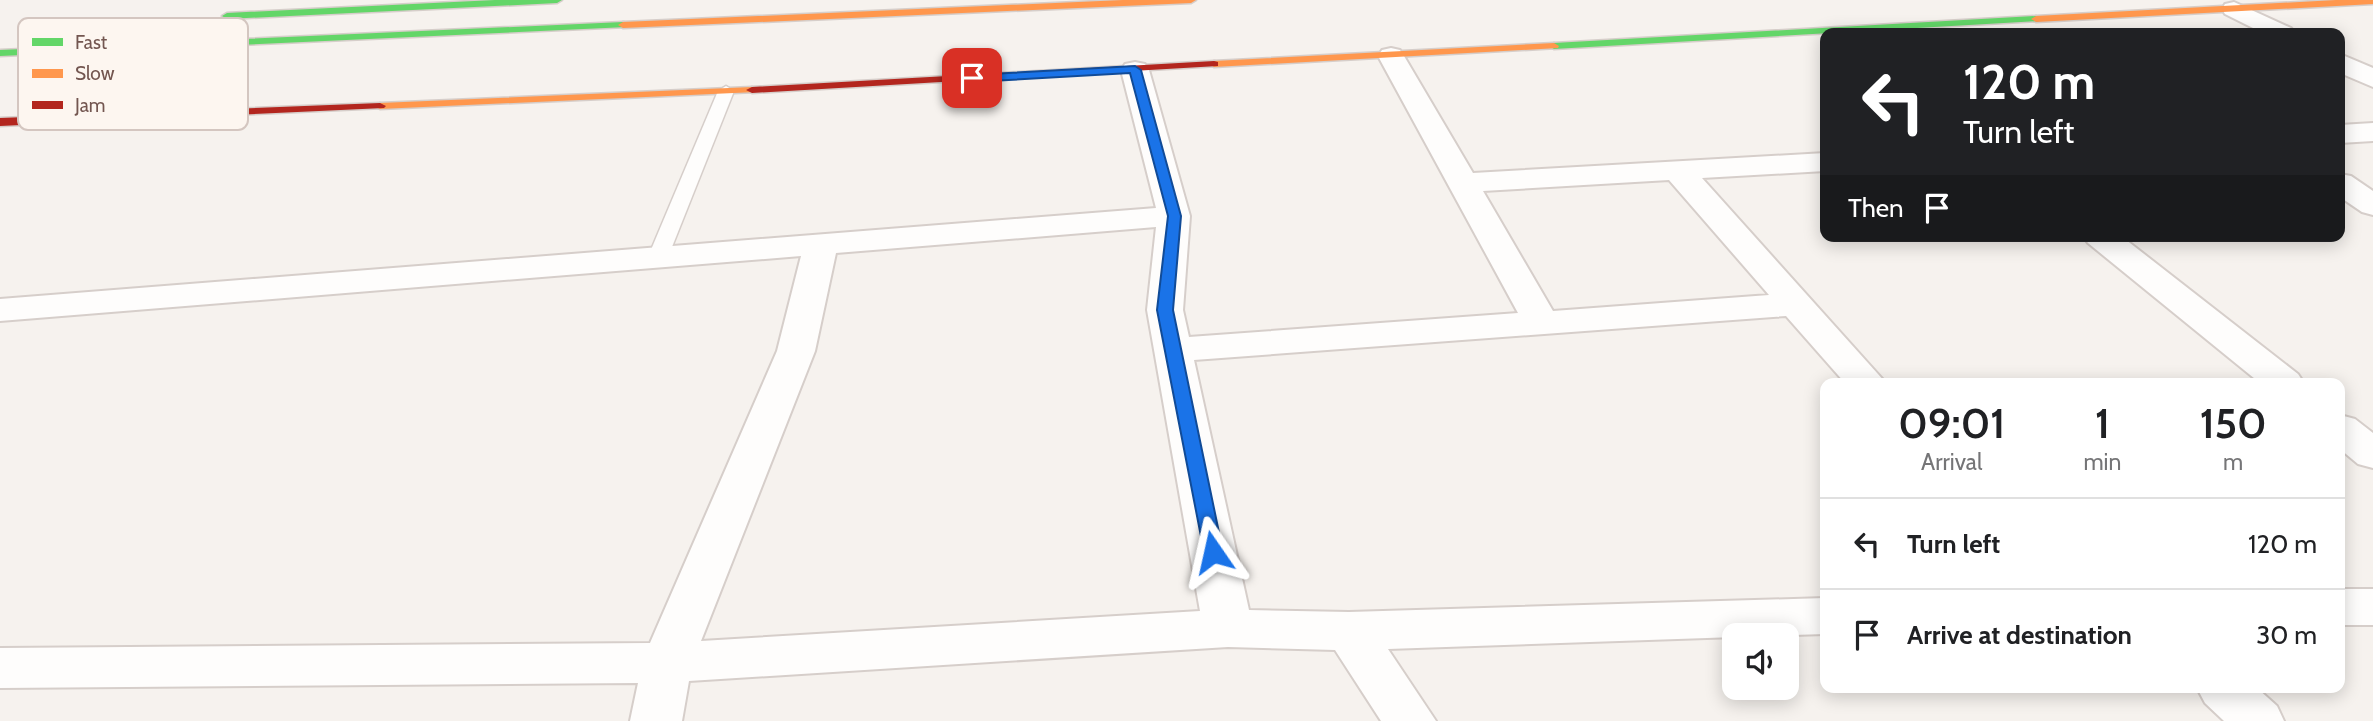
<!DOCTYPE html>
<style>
:root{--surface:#fff;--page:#f2f2f2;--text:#202124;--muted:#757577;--line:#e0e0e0}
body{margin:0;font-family:Cabin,sans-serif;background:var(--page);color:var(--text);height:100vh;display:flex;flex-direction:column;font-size:26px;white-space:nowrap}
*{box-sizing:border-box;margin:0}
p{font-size:23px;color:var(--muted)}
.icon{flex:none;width:38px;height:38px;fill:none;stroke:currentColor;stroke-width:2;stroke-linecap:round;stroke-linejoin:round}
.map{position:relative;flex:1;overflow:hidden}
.side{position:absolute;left:1820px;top:378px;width:525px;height:315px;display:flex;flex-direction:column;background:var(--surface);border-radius:14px;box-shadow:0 4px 18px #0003}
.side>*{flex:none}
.guide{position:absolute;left:1820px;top:28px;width:525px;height:214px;border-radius:14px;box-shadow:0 4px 18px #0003;background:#202124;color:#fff;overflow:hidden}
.tools{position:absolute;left:1722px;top:623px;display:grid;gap:14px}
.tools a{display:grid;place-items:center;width:77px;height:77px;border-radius:14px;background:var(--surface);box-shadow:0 4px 18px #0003;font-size:35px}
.pin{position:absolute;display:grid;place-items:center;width:60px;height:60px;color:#fff;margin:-30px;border-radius:14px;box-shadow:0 4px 10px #0006}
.me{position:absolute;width:77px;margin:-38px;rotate:349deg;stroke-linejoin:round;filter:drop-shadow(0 0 5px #0008)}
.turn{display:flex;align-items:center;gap:24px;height:147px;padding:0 28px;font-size:32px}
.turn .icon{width:91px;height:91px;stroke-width:2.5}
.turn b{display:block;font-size:49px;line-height:60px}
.then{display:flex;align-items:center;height:66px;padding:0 28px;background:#0003;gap:14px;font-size:26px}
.eta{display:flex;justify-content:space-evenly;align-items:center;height:119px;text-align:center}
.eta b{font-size:42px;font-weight:600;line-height:49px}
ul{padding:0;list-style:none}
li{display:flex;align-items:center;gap:21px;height:91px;padding:0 28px;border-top:2px solid var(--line)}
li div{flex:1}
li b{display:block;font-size:26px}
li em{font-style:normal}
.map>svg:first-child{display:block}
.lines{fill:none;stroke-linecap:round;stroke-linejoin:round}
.lane-casing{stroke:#d6ceca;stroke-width:3}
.street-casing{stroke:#d6ceca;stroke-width:4}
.fast-casing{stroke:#d6ceca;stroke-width:3}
.slow-casing{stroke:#d6ceca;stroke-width:3}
.jam-casing{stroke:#d6ceca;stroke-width:3}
.lane{fill:#fefdfc;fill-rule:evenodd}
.street{fill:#fefdfc;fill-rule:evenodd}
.fast{fill:#63d668;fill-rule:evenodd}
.slow{fill:#ff974d;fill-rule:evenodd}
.jam{fill:#b3261e;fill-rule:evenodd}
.route{fill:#1a73e8;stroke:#114b97;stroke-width:2}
.key{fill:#fdf6f0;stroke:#d4c6c0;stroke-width:2}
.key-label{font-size:19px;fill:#735650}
</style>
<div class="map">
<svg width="2373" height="721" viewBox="0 0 2373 721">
<rect width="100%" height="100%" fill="#f6f2ee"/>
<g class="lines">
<!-- lane casing -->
<g class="lane-casing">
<path id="lane" d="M726 86 734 91 668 257 665 261H651L648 257 718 91Z"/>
</g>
<!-- street casing -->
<g class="street-casing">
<path id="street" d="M2234 2 2291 28 2295 33H2263L2225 14 2222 9 2225 4Z
M1391 48 1400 50 1404 56 1473 173 1825 153V171L1702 178 1886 383H1845L1786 316 1194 360 1249 610 1349 612 1825 598V634L1388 649 1436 721H1381L1335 650 1228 647 689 681 682 721H630L638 683 0 688V648L650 643 777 351 801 256 0 321V299L1156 208 1121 70 1125 64 1135 62 1145 64 1149 70 1190 216 1183 310 1189 337 1518 313 1378 56 1382 50ZM1669 180 1769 295 1553 311 1483 191ZM1156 227 1147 310 1200 611 701 641 815 351 836 253Z
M2340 54 2373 68V87L2340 73Z
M2373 123V141L2340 143V125Z
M2340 174 2351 176 2373 191V215L2362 212 2340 197Z
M2083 236H2121L2298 374 2304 383H2260L2088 243Z
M2340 415 2355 419 2373 433V468L2358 464 2340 449Z
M2340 589H2373V625H2340Z
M2197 688H2257L2277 706 2284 721H2224L2205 703Z"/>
</g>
<!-- fast casing -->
<g class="fast-casing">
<path id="fast" d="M495 0H562L557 3 227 19 222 16 227 13Z
M2036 16 2041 19 2040 21 1554 49 1549 46 1554 43Z
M623 22 627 23V27L0 56V50Z"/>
</g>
<!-- slow casing -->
<g class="slow-casing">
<path id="slow" d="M1123 0H1196L1191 3 623 28 618 25 623 22Z
M2336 0H2373V4L2036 22 2031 19 2036 16Z
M1554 43 1559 46 1558 48 1214 67 1209 64 1214 61Z
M752 87 758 90 756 92 380 109 374 106 380 103Z"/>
</g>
<!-- jam casing -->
<g class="jam-casing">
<path id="jam" d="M1214 61 1218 62V66L752 93 746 90 752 87Z
M380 103 386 106 384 108 0 126V118Z"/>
</g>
<!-- lane -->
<use href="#lane" class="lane"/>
<!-- street -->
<use href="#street" class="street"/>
<!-- fast -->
<use href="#fast" class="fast"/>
<!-- slow -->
<use href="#slow" class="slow"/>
<!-- jam -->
<use href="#jam" class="jam"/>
</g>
<!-- route -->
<path class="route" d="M1135 66 1141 70 1181 216 1173 310 1223 552 1220 557H1206L1204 552 1157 310 1168 216 1130 73 972 82 966 78 972 75Z"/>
<!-- legend -->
<rect x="18" y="18" width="230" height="112" rx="10" class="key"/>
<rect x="32" y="38" width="31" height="8" fill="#63d668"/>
<rect x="32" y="69" width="31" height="9" fill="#ff974d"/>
<rect x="32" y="101" width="31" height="8" fill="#b3261e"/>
<g class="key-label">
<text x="75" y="49">Fast</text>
<text x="75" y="80">Slow</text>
<text x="75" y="112">Jam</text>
</g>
</svg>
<div class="tools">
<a><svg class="icon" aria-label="sound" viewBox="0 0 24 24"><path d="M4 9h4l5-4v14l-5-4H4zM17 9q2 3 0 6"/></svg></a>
</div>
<div class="pin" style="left:972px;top:78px;background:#d93025"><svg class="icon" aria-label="arrive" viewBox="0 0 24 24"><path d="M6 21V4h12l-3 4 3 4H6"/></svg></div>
<svg class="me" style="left:1213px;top:552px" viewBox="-20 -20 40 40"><path d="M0-17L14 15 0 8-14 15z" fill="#1a73e8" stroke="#fff" stroke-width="4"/></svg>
<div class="guide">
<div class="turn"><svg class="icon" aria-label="left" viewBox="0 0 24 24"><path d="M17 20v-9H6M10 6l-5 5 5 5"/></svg><div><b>120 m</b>Turn left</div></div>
<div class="then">Then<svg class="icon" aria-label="arrive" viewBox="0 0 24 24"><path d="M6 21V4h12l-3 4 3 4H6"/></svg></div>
</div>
<section class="side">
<div class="eta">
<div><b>09:01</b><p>Arrival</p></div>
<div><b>1</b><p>min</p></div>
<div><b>150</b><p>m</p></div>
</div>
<ul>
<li><svg class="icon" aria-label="left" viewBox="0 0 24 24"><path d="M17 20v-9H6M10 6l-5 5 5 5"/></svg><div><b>Turn left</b></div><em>120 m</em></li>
<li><svg class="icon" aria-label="arrive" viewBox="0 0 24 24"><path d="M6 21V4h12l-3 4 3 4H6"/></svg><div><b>Arrive at destination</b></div><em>30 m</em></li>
</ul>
</section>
</div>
